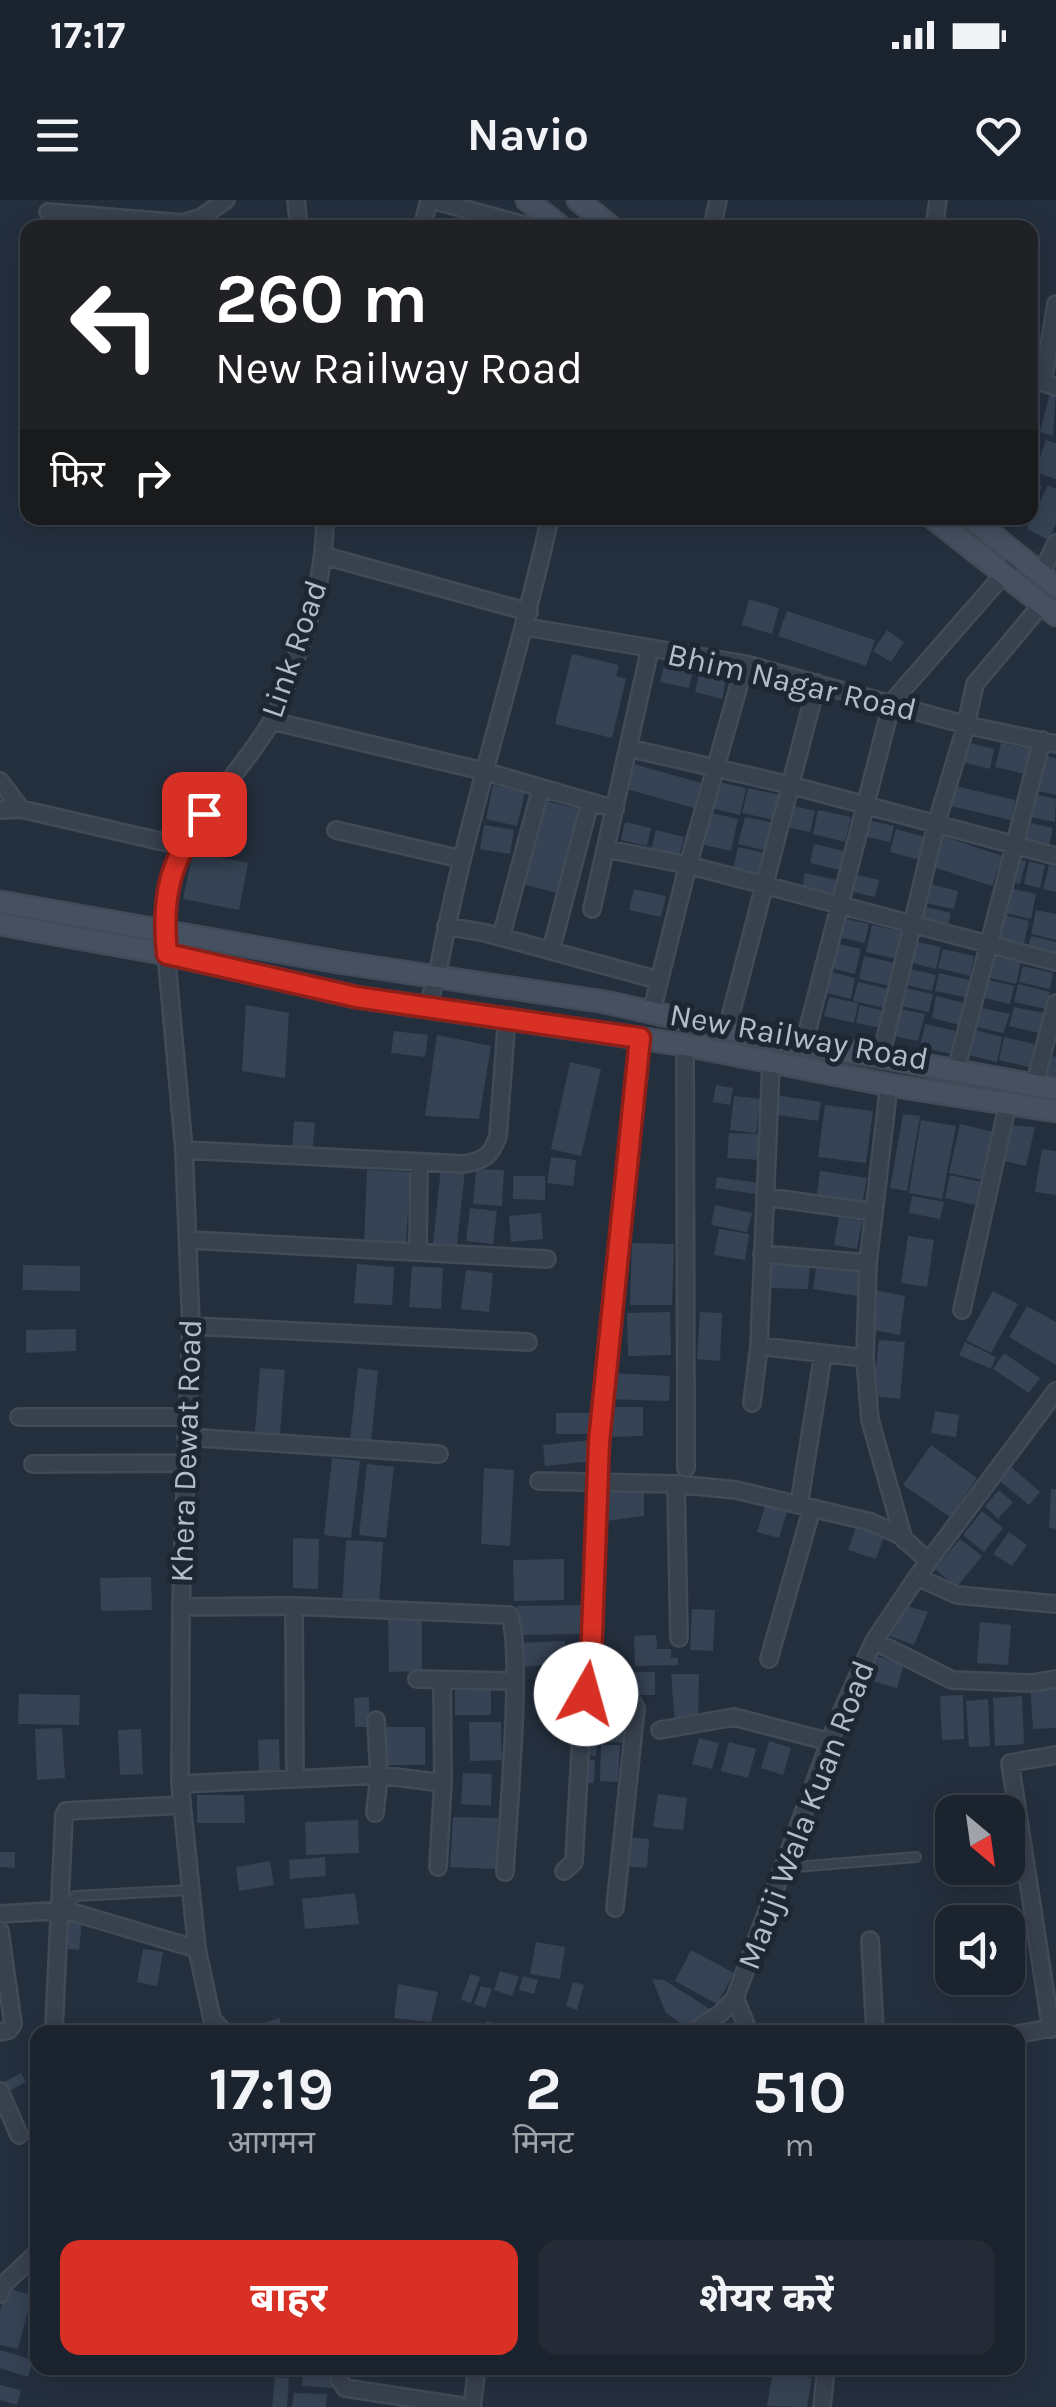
<!DOCTYPE html>
<html lang="hi">
<meta charset="utf-8">
<style>
:root{--surface:#1b232e;--page:#242b36;--text:#f1f3f6;--muted:#a0a4aa;--line:#39404a;--accent:#d93025}
body{margin:0;font-family:Karla,"Noto Sans Devanagari",sans-serif;background:var(--page);color:var(--text);height:100vh;display:flex;flex-direction:column;font-size:38px;white-space:nowrap}
*{box-sizing:border-box;margin:0}
p{font-size:32px;color:var(--muted)}
.icon{flex:none;width:55px;height:55px;fill:none;stroke:currentColor;stroke-width:2;stroke-linecap:round;stroke-linejoin:round}
.map{position:relative;flex:1;overflow:hidden}
.details{position:absolute;left:30px;top:1825px;width:995px;height:350px;display:flex;flex-direction:column;background:var(--surface);border-radius:20px;box-shadow:0 5px 25px #0003,0 0 0 2px var(--line)}
.details>*{flex:none}
.banner{position:absolute;left:20px;top:20px;width:1018px;height:305px;border-radius:20px;box-shadow:0 5px 25px #0003,0 0 0 2px var(--line);background:#202124;color:#fff;overflow:hidden}
.needle{width:65px;rotate:151deg}
.tools{position:absolute;left:935px;top:1595px;display:grid;gap:20px}
.tools a{display:grid;place-items:center;width:90px;height:90px;border-radius:20px;background:var(--surface);box-shadow:0 5px 25px #0003,0 0 0 2px var(--line);font-size:50px}
.pin{position:absolute;display:grid;place-items:center;width:85px;height:85px;color:#fff;margin:-42px;border-radius:20px;box-shadow:0 5px 15px #0006}
.me{position:absolute;width:110px;margin:-55px;rotate:7deg;stroke-linejoin:round;filter:drop-shadow(0 0 8px #0008)}
.turn{display:flex;align-items:center;gap:35px;height:210px;padding:0 30px;font-size:45px}
.turn .icon{width:130px;height:130px;stroke-width:2.5}
.turn b{display:block;font-size:70px;line-height:85px}
.then{display:flex;align-items:center;height:95px;padding:0 30px;background:#0003;gap:20px;font-size:38px}
.eta{display:flex;justify-content:space-evenly;align-items:center;height:170px;text-align:center}
.eta b{font-size:60px;font-weight:700;line-height:70px}
.action{display:flex;gap:20px;margin-top:auto;padding:20px 30px}
.action a{flex:1;height:115px;border-radius:20px;background:var(--accent);color:#fff;font-size:40px;font-weight:700;line-height:115px;text-align:center}
.action a+a{background:var(--page);color:var(--text)}
.status{display:flex;justify-content:space-between;align-items:center;height:70px;padding:0 50px;background:var(--surface);direction:ltr}
.status svg{height:28px;fill:currentColor}
header{display:flex;justify-content:space-between;align-items:center;height:130px;padding:0 30px;background:var(--surface);font-size:45px;font-weight:700}
.map>svg:first-child{display:block}
.building{fill:#364354}
.lines{fill:none;stroke-linecap:round;stroke-linejoin:round}
.service-casing{stroke:#414a57;stroke-width:12}
.minor-casing{stroke:#414a57;stroke-width:20}
.secondary-casing{stroke:#414a57;stroke-width:25}
.service{stroke:#38414e;stroke-width:8}
.minor{stroke:#38414e;stroke-width:15}
.secondary{stroke:#465061;stroke-width:20}
.route-casing{stroke:#8d1f18;stroke-width:25}
.route{stroke:#d93025;stroke-width:18}
.labels{text-anchor:middle;dominant-baseline:central;stroke-width:10;stroke-linejoin:round;paint-order:stroke}
.street-label{font-size:32px;fill:#b4bcc9;stroke:#1d2633}
</style>
<div class="status"><b>17:17</b><svg viewBox="0 0 49 12"><path d="M0 12V9h3v3zM5 12V6h3v6zM10 12V3h3v9zM15 12V0h3v12zM26 1h20v11H26zM47 4h2v5h-2z"/></svg></div>
<header><svg class="icon" aria-label="menu" viewBox="0 0 24 24"><path d="M4 6h16M4 12h16M4 18h16"/></svg>Navio<svg class="icon" aria-label="heart" viewBox="0 0 24 24"><path d="M12 20l-8-8c-3-5 5-10 8-4 3-6 11-1 8 4z"/></svg></header>
<div class="map">
<svg width="1056" height="2207" viewBox="0 0 1056 2207">
<rect width="100%" height="100%" fill="#242f3e"/>
<!-- building -->
<path class="building" d="M1051 189 1056 191 1053 236 1040 232Z
M1046 240 1056 243V279L1035 272Z
M1030 280 1042 286 1030 310Z
M1048 285 1056 289V324L1048 340 1027 329Z
M749 399 779 408 772 434 742 425Z
M787 411 875 440 866 466 778 436Z
M887 430 904 442 891 462 873 451Z
M572 454 619 465 616 476 626 479 612 538 555 524Z
M664 465 693 471 689 488 660 482Z
M700 469 727 475 722 499 695 492Z
M962 541 994 549 990 569 958 561Z
M1001 543 1031 549 1025 574 995 567Z
M1041 555 1056 558V595L1032 590Z
M634 564 701 583 694 608 626 589Z
M714 581 746 588 740 615 708 607Z
M493 585 525 592 517 626 486 619Z
M951 585 1015 600 1011 620 946 605Z
M748 588 780 595 774 620 742 613Z
M1030 593 1056 599 1055 622 1025 616Z
M543 600 582 610 561 694 522 684Z
M786 604 815 611 810 632 781 626Z
M818 610 851 617 845 642 813 634Z
M707 612 738 619 731 651 700 644Z
M745 617 775 623 768 651 738 644Z
M867 620 894 626 890 642 863 636Z
M1022 621 1053 628 1048 650 1017 643Z
M625 622 651 628 647 646 621 640Z
M484 625 514 630 510 654 480 649Z
M896 629 926 637 920 660 890 652Z
M656 630 684 637 679 656 651 650Z
M940 635 1002 656 992 686 930 666Z
M814 644 844 651 840 670 810 663Z
M738 647 768 654 763 677 733 670Z
M193 652 248 663 239 710 183 699Z
M1012 658 1026 661 1020 684 1006 681Z
M1029 662 1045 665 1040 688 1024 684Z
M1049 665 1056 667V692L1043 689Z
M805 673 837 680 832 699 801 692Z
M848 673 879 680 875 697 844 690Z
M926 683 958 691 954 709 921 702Z
M1005 687 1036 694 1031 719 1000 712Z
M634 689 666 696 661 717 629 710Z
M922 706 951 713 946 733 917 727Z
M1036 710 1056 714V740L1031 734Z
M1000 714 1029 721 1022 752 992 745Z
M843 718 869 724 865 743 838 737Z
M872 725 903 732 897 759 866 752Z
M1031 736 1056 742V762L1026 754Z
M913 741 941 747 936 769 908 762Z
M834 743 861 749 855 774 828 767Z
M943 749 974 756 970 776 938 768Z
M987 755 1021 762 1016 784 982 776Z
M864 756 895 763 890 786 859 779Z
M1023 766 1053 773 1050 789 1019 782Z
M906 768 936 775 932 791 902 784Z
M827 771 855 778 851 799 822 792Z
M939 773 973 781 969 798 935 791Z
M980 778 1014 786 1010 804 976 796Z
M858 782 889 789 885 808 853 801Z
M1018 784 1050 792 1046 809 1014 802Z
M900 787 933 794 929 812 896 805Z
M936 796 965 803 960 825 932 818Z
M829 797 858 803 854 823 824 816Z
M246 805 289 813 285 878 242 871Z
M860 805 884 811 880 828 856 823Z
M977 807 1010 814 1003 833 972 826Z
M1014 807 1044 813 1039 833 1009 826Z
M896 808 925 814 918 841 889 835Z
M925 824 956 831 951 854 920 847Z
M971 829 1002 837 997 862 965 854Z
M394 831 428 835 425 857 391 853Z
M437 835 491 846 479 919 425 916Z
M1004 837 1035 844 1029 867 999 860Z
M1047 855 1056 857V877L1043 874Z
M570 862 601 869 581 956 551 949Z
M716 885 733 888 730 905 713 902Z
M775 895 821 902 818 921 772 914Z
M734 896 761 899 756 933 730 930Z
M825 905 873 911 866 963 818 957Z
M903 914 920 916 907 991 890 988Z
M921 920 956 926 942 999 909 993Z
M294 921 315 923 312 955 292 954Z
M960 924 994 932 984 980 949 973Z
M1008 925 1035 927 1026 966 1000 960Z
M729 933 762 934 760 960 727 958Z
M1042 949 1056 951V995L1035 992Z
M551 957 576 960 573 986 547 983Z
M441 968 465 971 457 1045 433 1043Z
M476 969 504 970 502 1006 473 1004Z
M367 970 410 972 406 1047 364 1045Z
M820 971 867 978 862 1006 816 999Z
M950 975 981 982 975 1005 945 998Z
M513 976H545V1000L513 999Z
M717 977 758 983 756 994 715 988Z
M912 996 944 1002 940 1019 909 1013Z
M715 1005 752 1013 747 1032 711 1025Z
M470 1008 497 1011 493 1044 466 1041Z
M541 1013 543 1039 511 1042 509 1016Z
M839 1017 862 1021 857 1049 834 1045Z
M719 1029 749 1034 745 1060 714 1055Z
M908 1036 934 1040 927 1087 901 1083Z
M632 1043 674 1044 672 1105H630Z
M817 1063 861 1071 857 1096 813 1089Z
M357 1064 394 1067 392 1105 354 1103Z
M772 1064 810 1066 808 1089 771 1088Z
M23 1065 80 1066V1091L23 1090Z
M412 1066 443 1068 441 1109 409 1107Z
M466 1070 493 1073 489 1112 461 1109Z
M873 1090 905 1096 900 1135 871 1130Z
M993 1091 1018 1104 991 1153 966 1140Z
M1027 1106 1056 1122V1165L1009 1137Z
M670 1112 671 1155 628 1156 627 1113Z
M700 1112 722 1113 720 1161 697 1159Z
M76 1129V1151L26 1153V1130Z
M879 1140 905 1142 900 1199 873 1196Z
M965 1142 996 1157 991 1169 959 1155Z
M1004 1153 1040 1178 1029 1193 993 1169Z
M260 1168 285 1170 280 1234 255 1232Z
M358 1168 378 1171 371 1242 350 1240Z
M608 1173 670 1176 669 1201 607 1199Z
M608 1207H643V1236L608 1237Z
M935 1211 959 1215 956 1237 931 1233Z
M556 1213H594V1234H556Z
M592 1240 594 1261 545 1266 543 1245Z
M931 1245 977 1278 950 1317 903 1285Z
M332 1258 360 1261 351 1338 324 1335Z
M367 1264 394 1267 386 1338 359 1335Z
M1011 1267 1040 1292 1029 1305 1000 1281Z
M484 1268 514 1270 510 1346 481 1344Z
M644 1286V1316L599 1322 602 1288Z
M1051 1289H1056V1329L1049 1328Z
M999 1290 1013 1302 998 1319 985 1306Z
M765 1306 787 1312 779 1338 757 1332Z
M982 1311 1003 1328 984 1352 963 1335Z
M856 1327 884 1336 876 1359 848 1350Z
M1009 1332 1027 1345 1012 1366 993 1354Z
M293 1338 319 1339 318 1389 293 1388Z
M960 1339 982 1356 957 1387 935 1369Z
M346 1340 383 1342 379 1407 342 1405Z
M564 1359V1400L514 1401 513 1360Z
M151 1377 152 1410 101 1411 100 1378Z
M582 1405V1434L517 1435V1406Z
M903 1405 928 1412 914 1445 889 1436Z
M692 1409 715 1410 713 1451 690 1450Z
M422 1417V1471L389 1472 388 1418Z
M980 1422 1011 1425 1008 1465 977 1463Z
M656 1435 657 1449H671V1458H678V1465L635 1466 634 1436Z
M565 1441 566 1464 518 1467 517 1443Z
M876 1456 904 1464 897 1488 868 1480Z
M633 1472H655V1495H633Z
M671 1474H699L698 1520 675 1524Z
M1056 1484V1528L1033 1529 1030 1486Z
M455 1490H491V1515H455Z
M19 1494 80 1495 79 1525 18 1524Z
M963 1495 964 1539 942 1540 940 1496Z
M1022 1496 1024 1544 995 1546 993 1498Z
M369 1497 370 1527H355L354 1498Z
M988 1499 990 1546 969 1547 966 1501Z
M548 1505 571 1507 569 1526 546 1524Z
M606 1505 627 1507 624 1543 602 1541Z
M585 1508 602 1509 600 1532 583 1529Z
M469 1522H501L502 1560 470 1561Z
M386 1527H425V1565H386Z
M62 1528 65 1578 37 1580 35 1529Z
M141 1529 143 1574 120 1575 118 1530Z
M583 1534H598L596 1556 583 1554Z
M699 1538 719 1543 712 1569 692 1564Z
M279 1539 280 1577H259L258 1540Z
M769 1541 791 1548 783 1575 761 1568Z
M729 1542 756 1549 748 1578 721 1571Z
M601 1545H620L618 1582 600 1581Z
M583 1559 595 1560 594 1583 580 1584Z
M463 1573 492 1574 491 1606 461 1604Z
M658 1594 687 1598 683 1630 653 1627Z
M197 1595H244L245 1623H197Z
M453 1617 498 1618 496 1669 450 1667Z
M358 1620 359 1653 306 1655 305 1622Z
M624 1637 649 1639 647 1668 622 1666Z
M1020 1651 1023 1673 991 1676 990 1668H1008V1653Z
M0 1652H15V1668L0 1667Z
M325 1657 326 1676 290 1679 289 1660Z
M270 1661 274 1685 239 1691 236 1667Z
M355 1693 359 1724 305 1729 302 1699Z
M64 1715 82 1717 79 1750 61 1748Z
M536 1742 565 1747 560 1779 530 1774Z
M143 1749 163 1752 157 1786 137 1782Z
M691 1750 734 1773 717 1804 675 1781Z
M500 1771 519 1777 512 1796 494 1790Z
M470 1774 480 1777 471 1803 461 1800Z
M523 1776 538 1780 534 1794 519 1790Z
M652 1779 664 1780 713 1811 688 1829 666 1813Z
M573 1782 584 1785 577 1810 566 1806Z
M398 1784 438 1792 431 1822 394 1818Z
M481 1786 492 1789 485 1808 474 1804Z
M279 1818 284 1832H237Z
M486 1821 502 1825V1832H484Z
M21 1873 26 1882 3 1894 0 1884Z
M6 2088 32 2095 18 2149 0 2145V2112Z
M0 2150 33 2160 28 2177 0 2168Z
M303 2168H334L333 2188 302 2186Z
M773 2171 812 2178 807 2207 767 2206Z
M275 2177 289 2178 287 2207H272Z
M0 2185 21 2190 17 2205 0 2200Z
M294 2193 327 2194 326 2207H292Z"/>
<g class="lines">
<!-- service casing -->
<g class="service-casing">
<path id="service" d="M784 1668 916 1657
M66 1709 75 1696 190 1690"/>
</g>
<!-- minor casing -->
<g class="minor-casing">
<path id="minor" d="M296 0 299 28
M432 0 535 28
M48 12 182 23 200 18 226 0
M422 28 429 0
M712 28 718 0
M934 28 938 0
M1030 178 1056 187
M1043 183 1056 104
M325 356 529 412
M1041 374 1056 343
M526 427 745 464 966 525 1056 544
M272 521 483 571 615 609
M628 548 790 585 1056 656
M0 581 21 609
M0 610 21 609 181 646
M336 630 461 659
M606 649 688 665 1056 762
M592 709 650 449
M446 726 486 733 658 780
M501 737 541 588
M551 750 590 602
M427 807 437 777C465 621 516 472 550 318
M651 814 688 665 745 464
M727 829 817 483
M804 844 892 502 1010 367
M685 845 686 1268
M881 856 936 625 966 525 975 484 1043 403
M956 870 1042 540
M889 885 868 1063 865 1158 870 1220 904 1340
M1034 886 1056 803
M184 950 464 964C485 960 491 956 498 936L507 817
M766 997 874 1012
M189 1040 547 1059
M418 1052 419 962
M762 1054 868 1063
M962 1110 1008 903
M191 1126 528 1142
M759 1146 865 1158
M752 1203 759 1146 771 863
M19 1217H187
M186 1237 439 1254
M33 1264 186 1263
M539 1281 676 1284 736 1290 871 1322 901 1336 928 1361
M676 1284 679 1438
M799 1305 823 1155
M917 1377 957 1395 1056 1404
M294 1406 295 1579
M181 1407 294 1406 509 1415C524 1444 507 1628 505 1672
M874 1441 952 1480 1031 1483 1056 1479
M769 1459 812 1308
M417 1479 514 1481
M660 1530 734 1517 830 1542
M180 1584 379 1575 443 1583
M375 1613 379 1575 376 1520
M438 1667 443 1583 442 1480
M564 1671 574 1662 583 1500
M615 1708 636 1508 631 1499 583 1500 591 1462 599 1242 640 838
M0 1714 65 1710 197 1749
M0 1731 13 1824 9 1830 0 1832
M870 1740 875 1832
M735 1798 749 1832
M54 1828 64 1615 66 1611 182 1605
M1051 1829 1010 1563 1056 1555
M224 1832 212 1819 197 1749 180 1584 181 1407 191 1126 184 950 164 730C166 633 224 599 270 524 280 509 284 490 290 474 310 421 325 374 325 318
M693 1832 721 1813 735 1798 837 1522 874 1441 917 1377 1056 1191
M1018 1834 1056 1827
M0 1891 19 1935
M0 2094 3 2085 38 2052
M340 2168 339 2179 345 2188 468 2207
M472 2207 477 2168
M822 2207 826 2168"/>
</g>
<!-- secondary casing -->
<g class="secondary-casing">
<path id="secondary" d="M527 0 562 28
M578 0 612 28
M933 318 1056 415
M971 318 1056 386
M0 702 338 762 605 802 727 829 1056 889
M0 724 167 754 356 797 685 845 889 885 1056 911"/>
</g>
<!-- service -->
<use href="#service" class="service"/>
<!-- minor -->
<use href="#minor" class="minor"/>
<!-- secondary -->
<use href="#secondary" class="secondary"/>
</g>
<g class="lines">
<!-- route casing -->
<g class="route-casing">
<path id="route" d="M204 614C170 662 161 695 167 754L356 797 640 838 599 1242 591 1462 586 1494"/>
</g>
<!-- route -->
<use href="#route" class="route"/>
</g>
<g class="labels">
<!-- street labels -->
<g class="street-label">
<text transform="translate(294 449) rotate(-71)">Link Road</text>
<text transform="translate(792 482) rotate(13)">Bhim Nagar Road</text>
<text transform="translate(799 837) rotate(10)">New Railway Road</text>
<text transform="translate(186 1251) rotate(-88)">Khera Dewat Road</text>
<text transform="translate(806 1615) rotate(-69)">Mauji Wala Kuan Road</text>
</g>
</g>
</svg>
<div class="tools">
<a><svg class="needle" viewBox="-14 -14 28 28"><path d="M0-13l5 13h-10z" fill="#e53935"/><path d="M0 13l5-13h-10z" fill="#a0a4aa"/></svg></a>
<a><svg class="icon" aria-label="sound" viewBox="0 0 24 24"><path d="M4 9h4l5-4v14l-5-4H4zM17 9q2 3 0 6"/></svg></a>
</div>
<div class="pin" style="left:204px;top:614px;background:#d93025"><svg class="icon" aria-label="arrive" viewBox="0 0 24 24"><path d="M6 21V4h12l-3 4 3 4H6"/></svg></div>
<svg class="me" style="left:586px;top:1494px" viewBox="-20 -20 40 40"><circle r="19" fill="#fff"/><path d="M0-13L10 11 0 6-10 11z" fill="#d93025"/></svg>
<div class="banner">
<div class="turn"><svg class="icon" aria-label="left" viewBox="0 0 24 24"><path d="M17 20v-9H6M10 6l-5 5 5 5"/></svg><div><b>260 m</b>New Railway Road</div></div>
<div class="then">फिर<svg class="icon" aria-label="right" viewBox="0 0 24 24"><path d="M7 20v-9h11M14 6l5 5-5 5"/></svg></div>
</div>
<section class="details">
<div class="eta">
<div><b>17:19</b><p>आगमन</p></div>
<div><b>2</b><p>मिनट</p></div>
<div><b>510</b><p>m</p></div>
</div>
<div class="action"><a>बाहर</a><a>शेयर करें</a></div>
</section>
</div>
